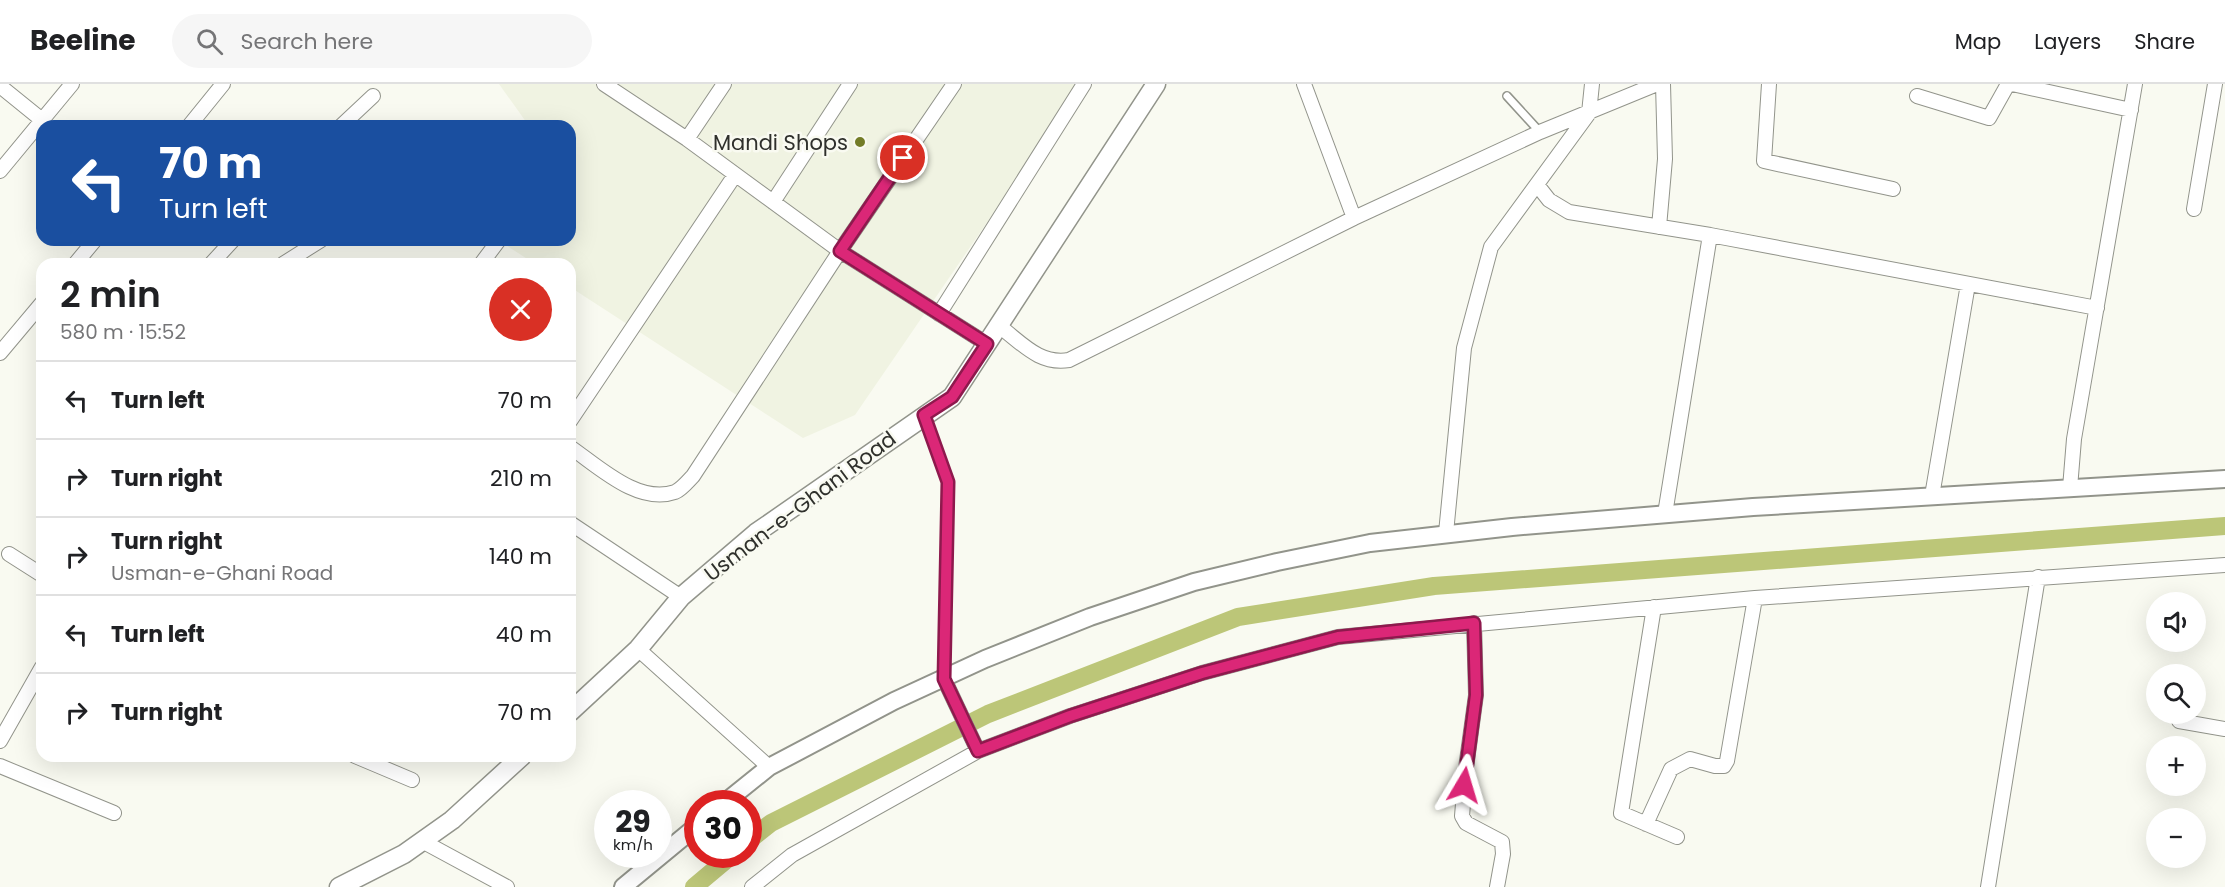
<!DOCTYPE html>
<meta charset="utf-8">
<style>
:root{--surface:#fff;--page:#f6f6f6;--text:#202124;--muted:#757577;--line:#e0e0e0}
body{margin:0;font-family:Poppins,sans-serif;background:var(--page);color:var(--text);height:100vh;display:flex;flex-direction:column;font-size:22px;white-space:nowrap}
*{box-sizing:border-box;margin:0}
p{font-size:20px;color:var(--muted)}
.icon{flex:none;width:33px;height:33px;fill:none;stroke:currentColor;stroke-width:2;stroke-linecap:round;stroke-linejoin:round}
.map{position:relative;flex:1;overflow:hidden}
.side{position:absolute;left:36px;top:174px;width:540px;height:504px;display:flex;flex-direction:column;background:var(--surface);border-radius:18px;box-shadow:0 6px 24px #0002}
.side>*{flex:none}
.hud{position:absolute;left:36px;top:36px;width:540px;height:126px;border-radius:18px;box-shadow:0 6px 24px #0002;background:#1a4fa0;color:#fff;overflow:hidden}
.fabs{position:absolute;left:2146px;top:508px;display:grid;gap:12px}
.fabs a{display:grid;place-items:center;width:60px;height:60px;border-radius:50%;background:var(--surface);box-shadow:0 6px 24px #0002;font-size:30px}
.speed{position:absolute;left:594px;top:706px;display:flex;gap:12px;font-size:30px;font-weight:700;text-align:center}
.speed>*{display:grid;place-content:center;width:78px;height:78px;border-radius:50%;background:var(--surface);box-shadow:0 6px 24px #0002;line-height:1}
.speed small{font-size:15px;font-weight:400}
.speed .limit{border:9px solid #d22;background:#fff;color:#111}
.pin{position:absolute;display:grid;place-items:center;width:51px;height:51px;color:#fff;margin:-26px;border:3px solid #fff;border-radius:50%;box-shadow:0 2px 6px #0007}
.me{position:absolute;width:66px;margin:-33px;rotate:7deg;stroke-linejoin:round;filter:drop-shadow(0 0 4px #0008)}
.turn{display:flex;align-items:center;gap:21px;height:126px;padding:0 24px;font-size:27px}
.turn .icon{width:78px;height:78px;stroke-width:2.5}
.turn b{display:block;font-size:42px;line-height:51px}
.round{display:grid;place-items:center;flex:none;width:63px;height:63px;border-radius:32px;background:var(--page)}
.summary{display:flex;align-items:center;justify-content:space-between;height:102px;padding:0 24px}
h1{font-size:36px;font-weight:600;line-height:45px}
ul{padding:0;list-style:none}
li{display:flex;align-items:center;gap:18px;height:78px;padding:0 24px;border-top:2px solid var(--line)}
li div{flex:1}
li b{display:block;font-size:22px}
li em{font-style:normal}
header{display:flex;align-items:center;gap:36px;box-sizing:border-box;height:84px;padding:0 30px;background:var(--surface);border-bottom:2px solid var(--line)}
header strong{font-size:28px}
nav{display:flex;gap:33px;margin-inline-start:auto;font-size:21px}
.search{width:420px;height:54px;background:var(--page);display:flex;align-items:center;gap:15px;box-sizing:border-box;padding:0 21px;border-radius:33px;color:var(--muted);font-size:22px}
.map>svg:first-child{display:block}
.built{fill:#f0f3e2}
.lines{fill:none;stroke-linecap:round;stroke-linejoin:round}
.canal{stroke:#bcc678;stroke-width:18}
.service-casing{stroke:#92948b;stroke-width:10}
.minor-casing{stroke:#92948b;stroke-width:16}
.tertiary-casing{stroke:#92948b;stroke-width:20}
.secondary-casing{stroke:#92948b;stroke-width:21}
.service{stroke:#fff;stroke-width:7}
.minor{stroke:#fff;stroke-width:14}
.tertiary{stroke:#fff;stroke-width:16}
.secondary{stroke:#fff;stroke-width:18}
.route-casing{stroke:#8e194d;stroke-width:15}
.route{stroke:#db2777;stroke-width:10}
.poi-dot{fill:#737c27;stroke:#f9faf1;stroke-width:2}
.labels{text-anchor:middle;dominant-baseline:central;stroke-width:5;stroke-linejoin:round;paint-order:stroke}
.poi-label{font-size:21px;fill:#2f302c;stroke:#f9faf1;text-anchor:end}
.street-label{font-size:21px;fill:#2f302c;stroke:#f9faf1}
</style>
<header>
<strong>Beeline</strong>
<div class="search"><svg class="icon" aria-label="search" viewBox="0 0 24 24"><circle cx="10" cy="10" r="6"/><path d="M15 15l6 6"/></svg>Search here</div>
<nav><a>Map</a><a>Layers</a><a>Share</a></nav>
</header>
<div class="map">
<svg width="2225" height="803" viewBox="0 0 2225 803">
<rect width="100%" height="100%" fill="#f9faf1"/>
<!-- built -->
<path class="built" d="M499 0H1082L855 331 803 354 570 203V180H535L498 156H570V42H529Z"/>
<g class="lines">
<!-- canal -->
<path class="canal" d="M748 757 771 739 988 630 1238 533 1434 502 2225 442
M694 803 732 771"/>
<!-- service casing -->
<g class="service-casing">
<path id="service" d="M1507 12 1540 48
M926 334 948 398 944 592"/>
</g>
<!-- minor casing -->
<g class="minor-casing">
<path id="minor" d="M604 0 687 55 840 167 987 260
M1304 0 1354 134
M1769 0 1764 77 1893 105
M2012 0 2131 26
M0 2 42 36
M1917 12 1989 34 2008 0
M189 42 223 0
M341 42 373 12
M687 55 724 0
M0 87 72 0
M1538 102 1549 116 1569 128 1710 151 2097 224
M773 118 850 0
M2194 125 2215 0
M1659 143 1665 75 1663 0
M75 180 95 156
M211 180 233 156
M283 180 321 156
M481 180 499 156
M939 230 1084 0
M999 242C1022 259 1039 281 1069 276L1354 134 1540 48 1657 0
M0 269 42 219
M570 337 735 91
M570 363C598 382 638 421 675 408 682 405 688 397 693 392L840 167 954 0
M2070 404 2074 355 2135 0
M1932 412 1968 200
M1665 430 1710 151
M570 439 681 513
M1446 449 1464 264 1491 163 1589 29 1592 0
M9 470 42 491
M1654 523 1621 729 1677 753
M1474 539 1476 611 1466 684 1462 732 1466 739 1502 758 1503 770 1497 803
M638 565 769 683
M944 595 978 667
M2179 637 2225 645
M0 657 42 583
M355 672 412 696
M0 682 114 729
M1646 740 1671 685 1690 675 1715 682H1724L1727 677 1755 514
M422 757 507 803
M752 803 792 771 978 667 1070 632 1202 589 1338 553 1755 514 2225 481
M1988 803 2038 493"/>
</g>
<!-- tertiary casing -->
<g class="tertiary-casing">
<path id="tertiary" d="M723 720 769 683 894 617 985 575 1090 533 1194 498 1277 478 1370 459 1512 443 1753 423 2225 395
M623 803 698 741"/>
</g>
<!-- secondary casing -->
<g class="secondary-casing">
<path id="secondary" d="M570 628 638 565 681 513 756 449 952 313 1156 0
M339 803 404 770 452 736 522 672"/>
</g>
<!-- service -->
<use href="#service" class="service"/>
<!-- minor -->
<use href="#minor" class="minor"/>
<!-- tertiary -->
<use href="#tertiary" class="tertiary"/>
<!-- secondary -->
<use href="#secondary" class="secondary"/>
</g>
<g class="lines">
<!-- route casing -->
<g class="route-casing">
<path id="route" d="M903 74 840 167 987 260 952 313 924 331 948 398 944 595 978 667 1070 632 1202 589 1338 553 1474 539 1476 611 1464 701"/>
</g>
<!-- route -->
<use href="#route" class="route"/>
</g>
<!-- markers -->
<circle class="poi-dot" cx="860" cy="58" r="6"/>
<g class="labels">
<!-- poi labels -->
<g class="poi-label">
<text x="848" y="58">Mandi Shops</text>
</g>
<!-- street labels -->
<g class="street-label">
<text transform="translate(800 422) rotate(-37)">Usman-e-Ghani Road</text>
</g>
</g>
</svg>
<div class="fabs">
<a><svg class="icon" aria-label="sound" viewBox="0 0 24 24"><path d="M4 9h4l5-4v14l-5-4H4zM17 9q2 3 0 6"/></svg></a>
<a><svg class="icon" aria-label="search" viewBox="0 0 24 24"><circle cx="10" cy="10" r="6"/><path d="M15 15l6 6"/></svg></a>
<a>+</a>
<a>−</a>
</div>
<div class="speed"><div>29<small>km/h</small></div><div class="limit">30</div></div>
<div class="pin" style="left:903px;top:74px;background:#d93025"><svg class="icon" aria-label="arrive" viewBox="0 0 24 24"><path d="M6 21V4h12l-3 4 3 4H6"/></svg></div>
<svg class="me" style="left:1464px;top:701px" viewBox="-20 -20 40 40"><path d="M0-17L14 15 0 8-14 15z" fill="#db2777" stroke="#fff" stroke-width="4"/></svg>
<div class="hud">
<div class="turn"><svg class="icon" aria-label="left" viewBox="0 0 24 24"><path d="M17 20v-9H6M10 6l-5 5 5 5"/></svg><div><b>70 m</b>Turn left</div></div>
</div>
<section class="side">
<div class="summary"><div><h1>2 min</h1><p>580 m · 15:52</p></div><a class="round" style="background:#d93025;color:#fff"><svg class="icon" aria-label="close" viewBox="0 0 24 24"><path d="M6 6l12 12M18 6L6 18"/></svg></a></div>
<ul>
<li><svg class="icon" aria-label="left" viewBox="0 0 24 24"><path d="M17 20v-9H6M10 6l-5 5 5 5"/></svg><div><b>Turn left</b></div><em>70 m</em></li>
<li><svg class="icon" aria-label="right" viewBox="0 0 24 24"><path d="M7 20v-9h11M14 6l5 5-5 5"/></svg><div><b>Turn right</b></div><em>210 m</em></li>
<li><svg class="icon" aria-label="right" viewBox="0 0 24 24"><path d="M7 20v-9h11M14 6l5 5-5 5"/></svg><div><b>Turn right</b><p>Usman-e-Ghani Road</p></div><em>140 m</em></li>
<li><svg class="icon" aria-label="left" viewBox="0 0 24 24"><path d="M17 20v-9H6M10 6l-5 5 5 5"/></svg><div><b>Turn left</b></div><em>40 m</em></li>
<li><svg class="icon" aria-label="right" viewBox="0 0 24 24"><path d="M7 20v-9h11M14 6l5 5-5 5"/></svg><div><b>Turn right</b></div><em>70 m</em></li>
</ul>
</section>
</div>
